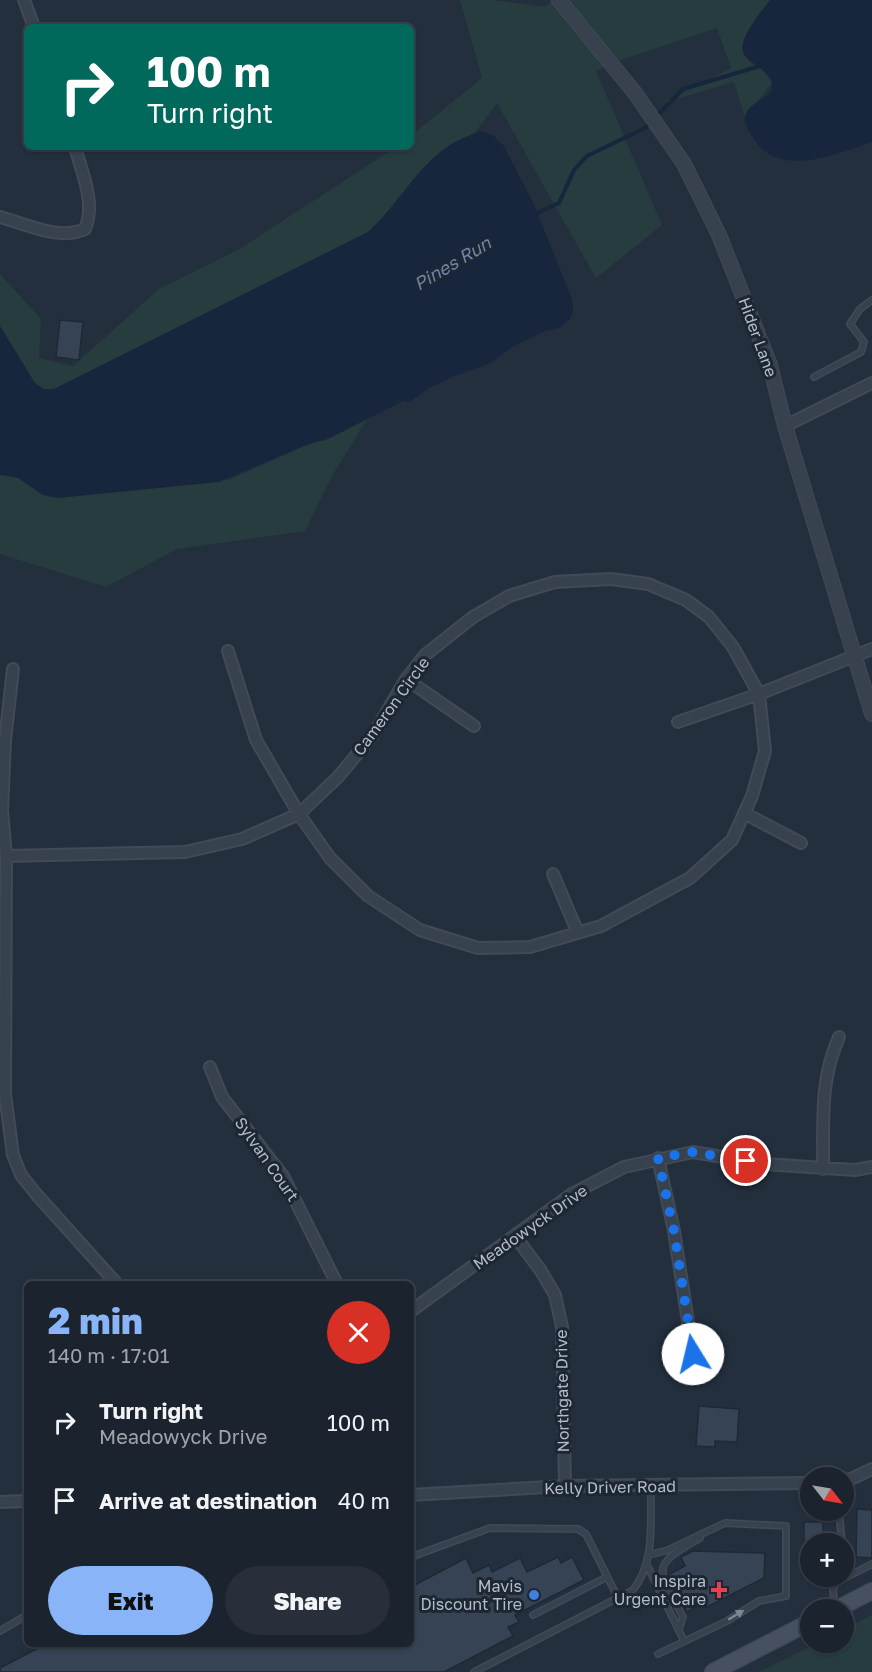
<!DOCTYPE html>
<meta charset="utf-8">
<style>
:root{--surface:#1b232e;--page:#282f3a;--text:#f1f3f6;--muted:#a0a4aa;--line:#39404a;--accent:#8ab4f8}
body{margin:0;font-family:"Golos Text",sans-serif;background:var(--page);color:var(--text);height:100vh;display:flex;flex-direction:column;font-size:22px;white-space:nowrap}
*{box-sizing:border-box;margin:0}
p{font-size:20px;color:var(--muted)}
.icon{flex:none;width:33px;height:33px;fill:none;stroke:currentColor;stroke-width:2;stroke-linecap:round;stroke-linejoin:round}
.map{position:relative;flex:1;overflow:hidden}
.sheet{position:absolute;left:24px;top:1281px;width:390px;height:366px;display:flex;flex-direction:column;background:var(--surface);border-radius:9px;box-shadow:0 2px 4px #0004,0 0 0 2px var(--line)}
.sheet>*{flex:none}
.banner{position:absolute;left:24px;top:24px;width:390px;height:126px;border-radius:9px;box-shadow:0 2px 4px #0004,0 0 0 2px var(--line);background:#00695c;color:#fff;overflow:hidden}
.needle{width:39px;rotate:121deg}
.buttons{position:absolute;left:800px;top:1467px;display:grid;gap:12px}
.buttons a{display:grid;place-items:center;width:54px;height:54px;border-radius:50%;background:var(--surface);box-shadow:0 2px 4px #0004,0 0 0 2px var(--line);font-size:30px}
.pin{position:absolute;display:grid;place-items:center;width:51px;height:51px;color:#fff;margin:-26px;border:3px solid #fff;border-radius:50%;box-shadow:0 2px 6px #0007}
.me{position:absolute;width:66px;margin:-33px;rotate:351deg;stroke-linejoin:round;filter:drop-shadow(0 0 4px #0008)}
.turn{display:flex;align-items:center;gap:21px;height:126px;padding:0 24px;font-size:27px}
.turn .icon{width:78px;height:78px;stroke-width:2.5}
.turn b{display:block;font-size:42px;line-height:51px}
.round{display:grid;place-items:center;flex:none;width:63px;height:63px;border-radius:32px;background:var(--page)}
.summary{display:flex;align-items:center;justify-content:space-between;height:102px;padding:0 24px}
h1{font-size:36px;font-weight:800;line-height:45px;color:var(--accent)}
.primary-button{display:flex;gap:12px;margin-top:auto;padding:12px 24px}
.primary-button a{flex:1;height:69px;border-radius:36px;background:var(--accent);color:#111;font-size:24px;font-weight:800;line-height:69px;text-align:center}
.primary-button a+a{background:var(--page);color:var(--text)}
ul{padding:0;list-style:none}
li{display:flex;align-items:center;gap:18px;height:78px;padding:0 24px}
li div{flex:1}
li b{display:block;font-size:22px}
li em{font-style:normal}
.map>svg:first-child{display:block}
.green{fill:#263c3f}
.water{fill:#17263c}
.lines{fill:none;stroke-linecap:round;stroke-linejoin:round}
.stream{stroke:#17263c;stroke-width:4}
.building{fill:#364354;stroke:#1f2835;stroke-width:1.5}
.service-casing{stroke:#414a57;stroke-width:8}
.minor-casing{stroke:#414a57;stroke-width:14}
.tertiary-casing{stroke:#414a57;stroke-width:16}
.secondary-casing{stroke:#414a57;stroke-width:18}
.service{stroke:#38414e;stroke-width:5}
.minor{stroke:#38414e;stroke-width:10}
.tertiary{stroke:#38414e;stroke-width:14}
.secondary{stroke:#465061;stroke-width:15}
.oneway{fill:#7c8592}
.route{stroke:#1a73e8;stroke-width:10;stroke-dasharray:0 18}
.health-dot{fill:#e0444e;stroke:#1d2633;stroke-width:2}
.shop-dot{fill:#3f7fe0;stroke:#1d2633;stroke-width:2}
.labels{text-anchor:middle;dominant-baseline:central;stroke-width:6;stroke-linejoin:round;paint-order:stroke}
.street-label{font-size:16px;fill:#b4bcc9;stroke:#1d2633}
.poi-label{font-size:16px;fill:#b4bcc9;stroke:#1d2633;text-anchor:end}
.water-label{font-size:18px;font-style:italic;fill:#6d86a8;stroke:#1d2633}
</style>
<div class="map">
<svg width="872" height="1672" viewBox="0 0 872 1672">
<rect width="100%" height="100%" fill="#242f3e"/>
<!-- green -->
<path class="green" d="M460 0H493L545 7 553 0H779L743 42 772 83 745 117 734 82 660 104 731 68 717 28 615 62 596 71 662 225 596 278 497 103 474 134 368 232 54 389 228 480 368 418 333 474 305 531 177 549 106 587 0 554V274L41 319 39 358 73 366 159 289 238 250 396 147H411V136L482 78Z
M872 1615V1672H759L818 1643 843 1642V1630Z"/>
<!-- water -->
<path class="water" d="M770 0H872V142C838 154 778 179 754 139 750 133 745 126 745 119 745 101 772 101 772 85 772 66 737 64 743 43 747 28 761 12 770 0Z
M480 131 494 136 504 146 534 205 572 299 573 310 571 318 560 328 545 331 512 347 491 363 454 376 427 389 410 402 403 401 328 439 306 445 219 482 58 498 43 495 18 478 0 475V326L35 383 44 389H54L368 232C396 207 417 167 447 147 456 140 469 136 480 131Z"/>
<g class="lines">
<!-- stream -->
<path class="stream" d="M533 215 559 203 574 170 587 156 645 128 683 89 760 66"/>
</g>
<!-- building -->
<path class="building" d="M60 320 83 322 79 360 56 357Z
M699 1406 739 1409 737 1442 715 1441V1447L696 1446Z
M857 1509 872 1510V1558L856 1557Z
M804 1522H823V1544H804Z
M693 1551 765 1553 764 1578 707 1607 705 1602 687 1612 668 1575 685 1566 681 1557Z
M558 1557 561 1563 572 1557 584 1580 515 1615 519 1622 508 1627 513 1636 444 1672H0V1668L46 1644H411V1587L466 1558 473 1573 489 1565 492 1572 520 1558 527 1572Z"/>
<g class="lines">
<!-- service casing -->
<g class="service-casing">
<path id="service" d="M814 377 861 352 864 342 850 324 860 309 872 300
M839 1510 842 1544
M649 1555 668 1550 725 1523 786 1526V1596L759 1601 727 1621 658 1654
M411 1557 490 1528 578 1529 586 1534 618 1598
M647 1565 684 1641
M835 1583 872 1564
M835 1607 833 1591 837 1576
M533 1615 607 1577
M679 1629 683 1617C657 1568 649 1567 700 1538
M0 1631 27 1615
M474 1672 633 1590C656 1561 650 1521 651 1486"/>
</g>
<!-- minor casing -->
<g class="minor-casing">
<path id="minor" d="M24 0 34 27
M0 217C26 224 60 241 85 229 96 203 82 173 75 147
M785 426 872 383
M13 669 5 741 2 810 6 856 5 1094 13 1155 21 1175 37 1195 117 1284
M406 679 474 726
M678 722 759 694 872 649
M744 813 801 843
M6 856 185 852 242 839 299 814 338 777 373 735 406 679 425 655 473 617 509 596 555 582 611 579 648 584 686 600 709 617 733 647 759 694 765 751 752 796 732 840 690 878 601 926 530 947 478 948 420 930 368 896 330 858 299 814 256 740 228 651
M553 874 578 933
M210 1067 222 1097 283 1176 337 1284
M658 1158 674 1231 693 1354
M823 1169C824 1120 819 1083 839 1037
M515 1236 541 1271 555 1295 562 1327 565 1486
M411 1311 572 1194 624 1167 693 1152 764 1164 855 1170 872 1167
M843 1480 851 1479 872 1469
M411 1495 565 1486 810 1483
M0 1502 27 1501"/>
</g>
<!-- tertiary casing -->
<g class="tertiary-casing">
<path id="tertiary" d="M559 0 635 93 684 164 719 235 770 365 785 426 872 714"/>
</g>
<!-- secondary casing -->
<g class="secondary-casing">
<path id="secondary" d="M835 1610 872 1591
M713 1672 810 1622"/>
</g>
<!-- service -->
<use href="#service" class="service"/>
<!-- minor -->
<use href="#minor" class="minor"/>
<!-- tertiary -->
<use href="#tertiary" class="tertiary"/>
<!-- secondary -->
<use href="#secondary" class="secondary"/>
</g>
<!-- one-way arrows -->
<defs><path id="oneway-solid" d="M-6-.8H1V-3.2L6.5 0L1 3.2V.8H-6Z" transform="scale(1.5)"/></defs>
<use class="oneway" href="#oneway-solid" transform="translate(736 1615) rotate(-31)"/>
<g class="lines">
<!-- route -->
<path class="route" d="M693 1354 674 1231 658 1158 693 1152 746 1161"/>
</g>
<!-- markers -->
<path class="health-dot" d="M716 1581h6v6h6v6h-6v6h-6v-6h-6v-6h6z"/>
<circle class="shop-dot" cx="534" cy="1595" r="6"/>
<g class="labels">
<!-- street labels -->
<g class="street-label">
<text transform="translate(758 337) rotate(70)">Hider Lane</text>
<text transform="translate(391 706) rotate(-54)">Cameron Circle</text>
<text transform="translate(267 1159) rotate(55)">Sylvan Court</text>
<text transform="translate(530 1227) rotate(-35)">Meadowyck Drive</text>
<text transform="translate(562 1391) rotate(-91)">Northgate Drive</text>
<text transform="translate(610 1487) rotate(-1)">Kelly Driver Road</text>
</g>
<!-- poi labels -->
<g class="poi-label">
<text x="706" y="1581">Inspira<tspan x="706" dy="18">Urgent Care</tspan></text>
<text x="522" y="1586">Mavis<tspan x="522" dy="18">Discount Tire</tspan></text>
</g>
<!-- water labels -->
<g class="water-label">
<text transform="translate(452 263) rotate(-31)">Pines Run</text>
</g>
</g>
</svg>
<div class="buttons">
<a><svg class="needle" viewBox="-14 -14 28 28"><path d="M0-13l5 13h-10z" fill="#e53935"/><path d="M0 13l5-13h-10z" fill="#a0a4aa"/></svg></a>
<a>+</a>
<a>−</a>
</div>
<div class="pin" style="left:746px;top:1161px;background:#d93025"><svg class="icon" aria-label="arrive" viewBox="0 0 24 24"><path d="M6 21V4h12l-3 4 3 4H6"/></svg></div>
<svg class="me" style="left:693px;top:1354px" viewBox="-20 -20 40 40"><circle r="19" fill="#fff"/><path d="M0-13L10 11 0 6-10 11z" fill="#1a73e8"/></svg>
<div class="banner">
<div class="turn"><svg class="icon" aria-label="right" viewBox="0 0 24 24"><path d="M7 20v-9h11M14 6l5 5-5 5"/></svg><div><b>100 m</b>Turn right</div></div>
</div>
<section class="sheet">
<div class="summary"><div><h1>2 min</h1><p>140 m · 17:01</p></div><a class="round" style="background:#d93025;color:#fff"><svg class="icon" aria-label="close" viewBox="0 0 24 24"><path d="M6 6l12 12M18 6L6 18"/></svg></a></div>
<ul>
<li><svg class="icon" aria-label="right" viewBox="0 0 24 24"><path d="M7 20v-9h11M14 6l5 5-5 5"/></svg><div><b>Turn right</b><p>Meadowyck Drive</p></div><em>100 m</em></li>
<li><svg class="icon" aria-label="arrive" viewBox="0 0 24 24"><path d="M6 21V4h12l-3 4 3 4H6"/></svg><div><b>Arrive at destination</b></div><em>40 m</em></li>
</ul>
<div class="primary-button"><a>Exit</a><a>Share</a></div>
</section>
</div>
